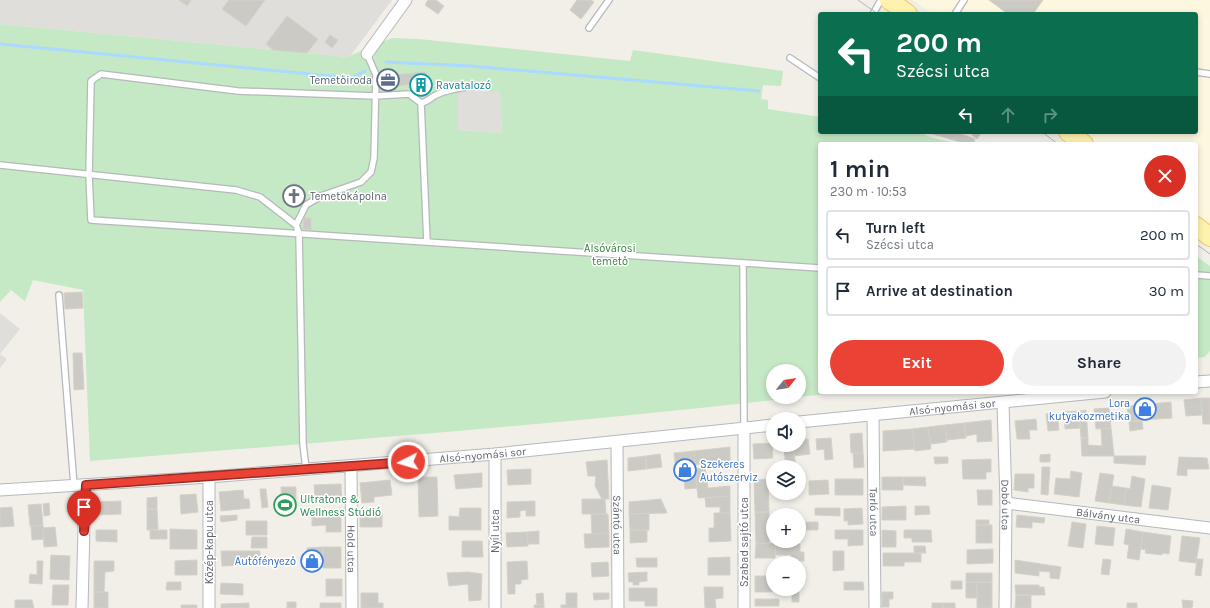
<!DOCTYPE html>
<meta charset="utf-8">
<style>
:root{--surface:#fff;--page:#f2f2f3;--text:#1f2937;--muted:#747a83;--line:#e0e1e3;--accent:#ea4335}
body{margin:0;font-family:Karla,sans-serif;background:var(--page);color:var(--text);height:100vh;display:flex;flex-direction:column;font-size:15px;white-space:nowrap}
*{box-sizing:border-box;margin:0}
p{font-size:13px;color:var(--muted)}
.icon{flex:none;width:22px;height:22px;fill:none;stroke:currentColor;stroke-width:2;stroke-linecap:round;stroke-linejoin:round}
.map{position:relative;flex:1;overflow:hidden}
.panel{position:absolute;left:818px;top:142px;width:380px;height:252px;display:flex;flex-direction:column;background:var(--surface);border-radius:4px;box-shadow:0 2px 6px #0003}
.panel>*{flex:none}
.top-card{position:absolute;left:818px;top:12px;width:380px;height:122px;border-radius:4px;box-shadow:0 2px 6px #0003;background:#0b6e4f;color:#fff;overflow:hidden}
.needle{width:26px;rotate:60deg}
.tools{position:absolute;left:766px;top:364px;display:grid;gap:8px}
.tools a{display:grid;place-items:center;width:40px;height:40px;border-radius:50%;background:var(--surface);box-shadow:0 2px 6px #0003;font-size:20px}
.pin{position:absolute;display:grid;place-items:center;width:34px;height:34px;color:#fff;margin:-41px -17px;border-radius:50% 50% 50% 0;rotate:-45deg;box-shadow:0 0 4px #0007}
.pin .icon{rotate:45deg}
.me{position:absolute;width:44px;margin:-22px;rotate:265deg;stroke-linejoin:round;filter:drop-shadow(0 0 3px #0008)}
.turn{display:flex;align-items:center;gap:14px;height:84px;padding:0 12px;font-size:18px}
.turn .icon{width:52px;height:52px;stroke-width:2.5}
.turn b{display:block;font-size:28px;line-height:34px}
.lanes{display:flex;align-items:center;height:38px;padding:0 12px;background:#0003;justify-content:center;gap:20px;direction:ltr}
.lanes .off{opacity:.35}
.round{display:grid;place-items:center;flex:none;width:42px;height:42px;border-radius:21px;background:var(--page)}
.overview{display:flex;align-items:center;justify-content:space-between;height:68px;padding:0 12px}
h1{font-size:24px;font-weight:700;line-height:30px}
.button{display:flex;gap:8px;margin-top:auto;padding:8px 12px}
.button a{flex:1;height:46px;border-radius:24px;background:var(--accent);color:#fff;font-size:16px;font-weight:700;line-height:46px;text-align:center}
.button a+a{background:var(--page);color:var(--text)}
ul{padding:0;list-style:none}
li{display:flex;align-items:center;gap:12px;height:50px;margin:0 8px 6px;padding:0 4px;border:2px solid var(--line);border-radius:4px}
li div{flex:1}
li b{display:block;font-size:15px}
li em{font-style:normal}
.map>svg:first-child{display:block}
.commercial{fill:#fef7e0}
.industrial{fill:#e0deda}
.green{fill:#c5e8c5;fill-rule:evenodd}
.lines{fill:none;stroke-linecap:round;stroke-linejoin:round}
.stream{stroke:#aadaff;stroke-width:3}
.building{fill:#cccac5;stroke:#d6d1c6}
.service-casing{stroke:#b5b8bc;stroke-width:8}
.minor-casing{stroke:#b5b8bc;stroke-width:13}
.primary-casing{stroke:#f2c960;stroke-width:20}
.service{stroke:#fff;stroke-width:5.5}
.minor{stroke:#fff;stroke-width:11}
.primary{stroke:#fff2af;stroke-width:18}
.tram{stroke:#b6b7b8;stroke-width:1}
.route-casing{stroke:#982c22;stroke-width:10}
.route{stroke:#ea4335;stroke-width:7}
.labels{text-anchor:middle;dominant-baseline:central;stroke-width:3;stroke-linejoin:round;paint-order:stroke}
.service-label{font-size:11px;fill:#4e5e75;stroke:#fff;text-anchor:end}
.culture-label{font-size:11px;fill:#0d838f;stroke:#fff;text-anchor:start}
.worship-label{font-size:11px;fill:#5b616d;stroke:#fff;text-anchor:start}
.park-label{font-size:11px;fill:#348238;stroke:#fff}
.shop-label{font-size:11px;fill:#366cbe;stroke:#fff;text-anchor:end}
.street-label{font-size:11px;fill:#5f6368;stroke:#fff}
.leisure-label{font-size:11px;fill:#27864d;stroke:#fff;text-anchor:start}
</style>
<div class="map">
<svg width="1210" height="608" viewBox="0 0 1210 608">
<rect width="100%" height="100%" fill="#f1efe8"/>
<!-- commercial -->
<path class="commercial" d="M913 0H1210V229L1196 218V144H1095L1081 132H1196V14H933Z"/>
<!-- industrial -->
<path class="industrial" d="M0 0H392L351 55 347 57 0 24Z
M476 89 500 92 502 133 458 130V92Z
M0 313 20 329 0 354 7 359 0 368Z"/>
<!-- green -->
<path class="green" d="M0 24 347 57 392 38 419 39 630 61 633 50 783 71 781 86 763 85 761 99 768 100V109L820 117V132H919L930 137 958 144H820V392H842C592 422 341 441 90 461L83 290 33 280 25 301 11 290 0 302ZM476 89 500 92 502 133 458 130V92ZM773 371H799V397H773Z
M1196 256 1210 266V351L1205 357 1196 358Z"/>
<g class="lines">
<!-- stream -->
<path class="stream" d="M0 44 351 78 365 71
M386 62 471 66 759 91"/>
</g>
<!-- building -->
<path class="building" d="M179 0H191L187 6Z
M229 0H265L246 26 222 9Z
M428 0H436L444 6 438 14 425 5Z
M577 0H591L594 2 581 19 570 10Z
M989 0H1043L1033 14H1008Z
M287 16 318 39 307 53 273 50 266 44Z
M330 35 338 40 332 48 325 42Z
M426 72 428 96 416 97 415 84 395 86 394 75Z
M394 74 396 90 382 91 380 75Z
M926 132H955L975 139 973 144H967Z
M974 132H982L977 139 972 135Z
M294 183 300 187 301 203 289 204 288 188Z
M304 218H311V230L303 229Z
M82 292 83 308 65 309 64 293Z
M73 353H82L84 389 74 390Z
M1201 398 1202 415 1186 416 1184 400Z
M1201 398H1210V424H1203Z
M1171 402 1172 418 1142 420 1140 405Z
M1140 405 1142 420 1129 422 1127 406Z
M1109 408 1111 428 1096 429 1094 409Z
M1086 410 1088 438H1081L1079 411Z
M1079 411 1080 428 1065 429 1064 412Z
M1057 413 1059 430 1048 431 1046 414Z
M1036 419 1037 430H1029L1030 439H1017L1015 421Z
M991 420 992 441 977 442V434L966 436 964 423Z
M1142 421 1143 429 1130 431 1129 422Z
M964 423 966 438 947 440 945 425Z
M945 425 947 442 931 444 928 427Z
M928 427 931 449 915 451 912 429Z
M1111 428 1114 456H1082L1081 438H1088V445L1102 446 1101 429Z
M912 429 915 449 883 451V431Z
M862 433 863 453H851L850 434Z
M831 438 833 459 825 460 824 449 817 450 816 439Z
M808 439 810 454 794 456 793 445H799V440Z
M772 443 773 458 754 459 753 444Z
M730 447V466L723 467V461L695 465 694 451Z
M793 448 796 467H786L784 450Z
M694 451 697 488 685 489 683 470 676 471 674 453Z
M853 453H863L864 467 854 468Z
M660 454 662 467 646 469V456Z
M1050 454V462H1040V455Z
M646 456V469L628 471V458Z
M1114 456H1146L1145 465 1114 463Z
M934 457H948V463L935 464Z
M1179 457 1207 458 1209 469H1187V476L1177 475Z
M991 459V472H986V479H963L962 460Z
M607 460 609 499H602L595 486 596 476H588L586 462Z
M1042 467H1050L1048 495 1041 494Z
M705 468 708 488 730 486V496L698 498 695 469Z
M531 469V484L508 485 507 470Z
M1071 471 1082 473 1079 497 1054 494 1056 478 1070 479Z
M482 473V487L456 489 454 475Z
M1100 473 1114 475 1109 503 1095 501Z
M1015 474H1034V488H1028V492L1014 490Z
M1132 476 1145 479 1141 507 1124 505 1126 488 1130 489Z
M418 477H437L438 516 419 517Z
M882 477H903V490H882Z
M903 477H925L926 486 903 485Z
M768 479 769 512H755L754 480Z
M835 479H863V495H835Z
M390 480 392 495 374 497V502L362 503 360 483Z
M828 480 829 494 809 495V481Z
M341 484 342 500 325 501 324 495 315 496 314 485Z
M1152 485 1171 488 1168 510 1149 508Z
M1112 486 1126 488 1124 505 1109 503Z
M281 487H296V510L282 511Z
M260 489H266L268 507 262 508Z
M243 490 244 499H249L250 508 221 511 219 492Z
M977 490H992V505H978Z
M196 494 198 512 181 514 180 495Z
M730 496V513H720V507H706L705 498Z
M157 497V509H147V498Z
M582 499H605L606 514H582Z
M661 499 667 513 629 514V502Z
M121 501V514L96 515V502Z
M535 501V516H526V510L520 511V517L507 518V502Z
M49 503 50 515 44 516 43 504Z
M41 504 43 525 30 526 28 505Z
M906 506V520H882V507Z
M915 506H929L930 514 915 515Z
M12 507 14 526 0 527V508Z
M460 508H481V530H449V516L459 517Z
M815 508H840V516L815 515Z
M862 508 863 524 848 525V521H844V509Z
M147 509H157L158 529 147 530Z
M755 512H769V543L756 544Z
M360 513H382V527H360Z
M649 513V530H630L629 514Z
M714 513H730L731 541 709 542V528H714Z
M591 514H608L609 533 592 534Z
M237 515V520L221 522 220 516Z
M1017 515 1045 518 1044 523 1032 522V528L1016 527Z
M312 516H341V532H326V525L312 526Z
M976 520H989V525H976Z
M246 521H267V535H246Z
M806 522H818V530H806Z
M1072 522 1086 524 1083 548 1068 546Z
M43 525 44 539 32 540 31 526Z
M976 525H992V543H976Z
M1097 526 1115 528 1113 546 1095 544Z
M55 527 57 546 44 547 43 528Z
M170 529 197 530V549H170Z
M1126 529 1143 532 1139 560 1127 558 1129 545 1124 544Z
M96 530H117V542L96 541Z
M150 530H167V539H150Z
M630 530H647V542L630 543Z
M835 530H863V545L848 546V539H835Z
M882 530 896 531V547H882Z
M904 530H931L932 542H912V538H904Z
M539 531V544H528L527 532Z
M527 532 528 546 507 547 506 533Z
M1143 532 1171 536 1169 554 1162 553V555L1145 553 1146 550 1141 549Z
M609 533V547L585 548 584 534Z
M1182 536 1200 538 1196 563 1179 561Z
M252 537H267V548H251Z
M462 541H482L483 557H462Z
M769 543 775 544V558H755L756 544Z
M775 544H800V552H804V561H792L791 555H775Z
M914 546H925L926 553H914Z
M323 547H341V568H323Z
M323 547V554H316L317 567H308L307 548Z
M993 549V563L967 564V550Z
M221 551H260V560L246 561V565L222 566Z
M833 551H844V570L833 571Z
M883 553H921V562H904V566H883Z
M51 555 70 556 69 580 50 579Z
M730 557V575H708V558Z
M636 558H657V567H637Z
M1103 559 1111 560 1109 575 1101 574Z
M1197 559H1203L1201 576 1195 575Z
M197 560V575H175V561Z
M1015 560 1061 567 1059 579 1050 578V572L1039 571V576L1015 573Z
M37 561H43L42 584 29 583 30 574 37 575Z
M94 561H114V571L105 572 104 592H94Z
M527 561 528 579 521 580V584H515V594H508L507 562Z
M608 562 609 576 592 577 591 563Z
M468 572 482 574 481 600 469 601 468 584 449 586 447 573Z
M647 572V581L639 582V585H633V582H629L628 573Z
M966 573H992V582H966Z
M755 576H772V592H755Z
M326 579H342V596H326Z
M951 581H962V589H951Z
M167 582H181V590H166Z
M844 582H863L864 590H844Z
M966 582H977V598H966Z
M977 582H992V608H977Z
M221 583 243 584V595L220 594Z
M53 585H69L68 605H52Z
M1015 585H1039V587H1044L1045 595H1016Z
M704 587H723V598L715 599 716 608H705Z
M629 588H657V606H645V601H629Z
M94 592H108V608H94Z
M792 592H799V602H792Z
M882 592H893V599H889V607H882Z
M361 593H378V603H383V608H361Z
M543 593 544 604 537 605 536 594Z
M566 593H577V608H561V605H566Z
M593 593H609V599L594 600Z
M1016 595H1031V608H1015Z
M755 599H779V606H755Z
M15 600H32L34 608H15Z
M1182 600 1193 601 1192 608H1183Z
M287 602H296V608H287Z
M249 603V608H221V604Z
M320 603H341V608H320Z
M932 603H943V608H932Z
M943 603H955V608H943Z
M1127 603H1137V608H1127Z
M544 604V608H534V605Z
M181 605H197V608H181Z"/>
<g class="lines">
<!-- service casing -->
<g class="service-casing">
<path id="service" d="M873 14 881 0
M955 14 964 0
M589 28 609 0
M790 58 820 78
M1196 72 1210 74
M421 103C428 102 430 98 436 95 447 89 461 88 474 86
M0 165 236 190 260 197 296 225
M427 242 421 103 409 94 375 96 238 91 101 74 91 81 89 175 91 220 820 268
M743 264 744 427
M1196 275 1210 276
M59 295 74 486
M306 469 303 444 299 233 296 225 306 205 321 196 361 182 371 172 374 158 376 75 367 54"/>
</g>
<!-- minor casing -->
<g class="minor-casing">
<g id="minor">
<path d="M367 54 406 0"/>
<path d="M1196 382 1210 381"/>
<path id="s1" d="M1003 403 1006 503 1005 608"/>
<path id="s2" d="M873 416 875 608"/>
<path id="s3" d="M799 422 1105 392"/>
<path id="s4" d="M617 442 618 608"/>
<path id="s5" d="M351 466 352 608"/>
<path d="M209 477V608"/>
<path id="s6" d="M0 490 209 477 495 454 773 425"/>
<path id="s7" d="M1006 503 1210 528"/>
<path d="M82 608 85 485"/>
<path d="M495 608V454"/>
<path d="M744 608V427"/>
</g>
</g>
<!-- primary casing -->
<g class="primary-casing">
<path id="primary" d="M889 0 908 14
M1068 132 1084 144
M1196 226 1210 237"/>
</g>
<!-- service -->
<use href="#service" class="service"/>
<!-- minor -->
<use href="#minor" class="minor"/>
<!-- primary -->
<use href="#primary" class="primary"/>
<!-- tram -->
<path class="tram" d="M858 0 878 14
M1042 132 1058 144
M1196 244 1210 254"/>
</g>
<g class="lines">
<!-- route casing -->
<g class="route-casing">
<path id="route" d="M84 531 86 485 408 462"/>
</g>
<!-- route -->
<use href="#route" class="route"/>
</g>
<!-- icons -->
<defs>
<g id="office-ring" transform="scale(1.15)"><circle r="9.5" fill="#fff" stroke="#5c6f8a" stroke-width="1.5"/><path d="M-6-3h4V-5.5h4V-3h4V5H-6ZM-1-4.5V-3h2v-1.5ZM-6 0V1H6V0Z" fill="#5c6f8a"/></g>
<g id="building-ring" transform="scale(1.15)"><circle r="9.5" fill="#fff" stroke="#0f9aa8" stroke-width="1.5"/><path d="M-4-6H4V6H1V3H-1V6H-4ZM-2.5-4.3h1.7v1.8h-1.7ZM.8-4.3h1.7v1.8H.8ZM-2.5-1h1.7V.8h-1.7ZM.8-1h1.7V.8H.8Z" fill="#0f9aa8"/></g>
<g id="church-ring" transform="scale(1.15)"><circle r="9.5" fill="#fff" stroke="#6b7280" stroke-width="1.5"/><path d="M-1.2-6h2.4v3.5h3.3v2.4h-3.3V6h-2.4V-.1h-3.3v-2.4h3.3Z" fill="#6b7280"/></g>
<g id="shop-ring" transform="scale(1.15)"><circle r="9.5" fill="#fff" stroke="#3f7fe0" stroke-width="1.5"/><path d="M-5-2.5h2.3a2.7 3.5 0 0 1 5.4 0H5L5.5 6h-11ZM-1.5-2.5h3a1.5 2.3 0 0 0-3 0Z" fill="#3f7fe0"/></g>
<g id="stadium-ring" transform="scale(1.15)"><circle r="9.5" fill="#fff" stroke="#2e9e5b" stroke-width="1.5"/><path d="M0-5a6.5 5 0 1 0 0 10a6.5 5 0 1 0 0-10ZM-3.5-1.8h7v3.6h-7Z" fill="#2e9e5b"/></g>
</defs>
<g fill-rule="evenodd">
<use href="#office-ring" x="388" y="80"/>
<use href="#building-ring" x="421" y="85"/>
<use href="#church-ring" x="294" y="196"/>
<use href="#shop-ring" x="1145" y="409"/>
<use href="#shop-ring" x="685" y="470"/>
<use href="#stadium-ring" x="285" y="505"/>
<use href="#shop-ring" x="312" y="561"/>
</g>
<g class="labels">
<!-- service labels -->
<g class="service-label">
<text x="372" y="80">Temetőiroda</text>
</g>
<!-- culture labels -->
<g class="culture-label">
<text x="436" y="85">Ravatalozó</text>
</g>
<!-- worship labels -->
<g class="worship-label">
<text x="310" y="196">Temetőkápolna</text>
</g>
<!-- park labels -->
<g class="park-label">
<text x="610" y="248">Alsóvárosi<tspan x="610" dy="13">temető</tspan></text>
</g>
<!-- shop labels -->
<g class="shop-label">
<text x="1130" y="403">Lora<tspan x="1130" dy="13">kutyakozmetika</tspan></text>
<text x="700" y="464" text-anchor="start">Szekeres<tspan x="700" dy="13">Autószerviz</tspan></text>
<text x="296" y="561">Autófényező</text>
</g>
<!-- street labels -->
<g class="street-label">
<text stroke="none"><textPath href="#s3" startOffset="154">Alsó-nyomási sor</textPath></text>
<text stroke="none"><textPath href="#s6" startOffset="484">Alsó-nyomási sor</textPath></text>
<text stroke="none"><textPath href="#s1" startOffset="102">Dobó utca</textPath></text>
<text stroke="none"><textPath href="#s2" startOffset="96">Tarló utca</textPath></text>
<text stroke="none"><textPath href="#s7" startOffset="103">Bálvány utca</textPath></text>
<text stroke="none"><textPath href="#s4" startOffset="83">Szántó utca</textPath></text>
<text transform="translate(495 531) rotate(-90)">Nyíl utca</text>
<text transform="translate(209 542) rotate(-90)">Közép-kapu utca</text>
<text transform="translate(744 542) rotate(-90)">Szabad sajtó utca</text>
<text stroke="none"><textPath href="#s5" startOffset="83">Hold utca</textPath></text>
</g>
<!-- leisure labels -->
<g class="leisure-label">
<text x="300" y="499">Ultratone &amp;<tspan x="300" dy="13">Wellness Stúdió</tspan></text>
</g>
</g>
</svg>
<div class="tools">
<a><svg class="needle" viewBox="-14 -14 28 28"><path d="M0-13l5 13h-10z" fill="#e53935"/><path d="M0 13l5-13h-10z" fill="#747a83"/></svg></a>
<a><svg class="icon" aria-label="sound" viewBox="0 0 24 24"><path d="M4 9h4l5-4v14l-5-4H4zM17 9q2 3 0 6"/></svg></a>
<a><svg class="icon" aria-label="layers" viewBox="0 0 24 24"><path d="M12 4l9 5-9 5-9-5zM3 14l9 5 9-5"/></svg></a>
<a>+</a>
<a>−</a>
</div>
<div class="pin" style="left:84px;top:531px;background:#d93025"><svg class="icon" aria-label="arrive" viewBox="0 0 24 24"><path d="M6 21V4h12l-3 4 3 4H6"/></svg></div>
<svg class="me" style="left:408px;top:462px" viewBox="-20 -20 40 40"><circle r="17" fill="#ea4335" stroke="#fff" stroke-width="3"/><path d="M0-11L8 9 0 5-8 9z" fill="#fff"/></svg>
<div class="top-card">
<div class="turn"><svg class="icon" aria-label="left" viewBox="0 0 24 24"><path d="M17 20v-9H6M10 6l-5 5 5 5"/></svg><div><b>200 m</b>Szécsi utca</div></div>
<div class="lanes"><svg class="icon" aria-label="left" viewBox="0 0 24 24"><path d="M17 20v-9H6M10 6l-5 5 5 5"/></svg><svg class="icon off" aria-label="ahead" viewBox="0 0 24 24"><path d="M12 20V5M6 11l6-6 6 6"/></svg><svg class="icon off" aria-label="right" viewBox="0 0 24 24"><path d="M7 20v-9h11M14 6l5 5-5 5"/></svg></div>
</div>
<section class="panel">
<div class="overview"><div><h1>1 min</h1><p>230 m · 10:53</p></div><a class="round" style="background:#d93025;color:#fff"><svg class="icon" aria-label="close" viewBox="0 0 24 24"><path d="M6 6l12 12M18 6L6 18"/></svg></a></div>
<ul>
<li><svg class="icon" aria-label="left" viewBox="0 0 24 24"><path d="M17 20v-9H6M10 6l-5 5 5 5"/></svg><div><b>Turn left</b><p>Szécsi utca</p></div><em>200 m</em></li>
<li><svg class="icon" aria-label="arrive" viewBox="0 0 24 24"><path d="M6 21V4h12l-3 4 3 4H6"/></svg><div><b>Arrive at destination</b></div><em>30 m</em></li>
</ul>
<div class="button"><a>Exit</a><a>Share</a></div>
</section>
</div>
